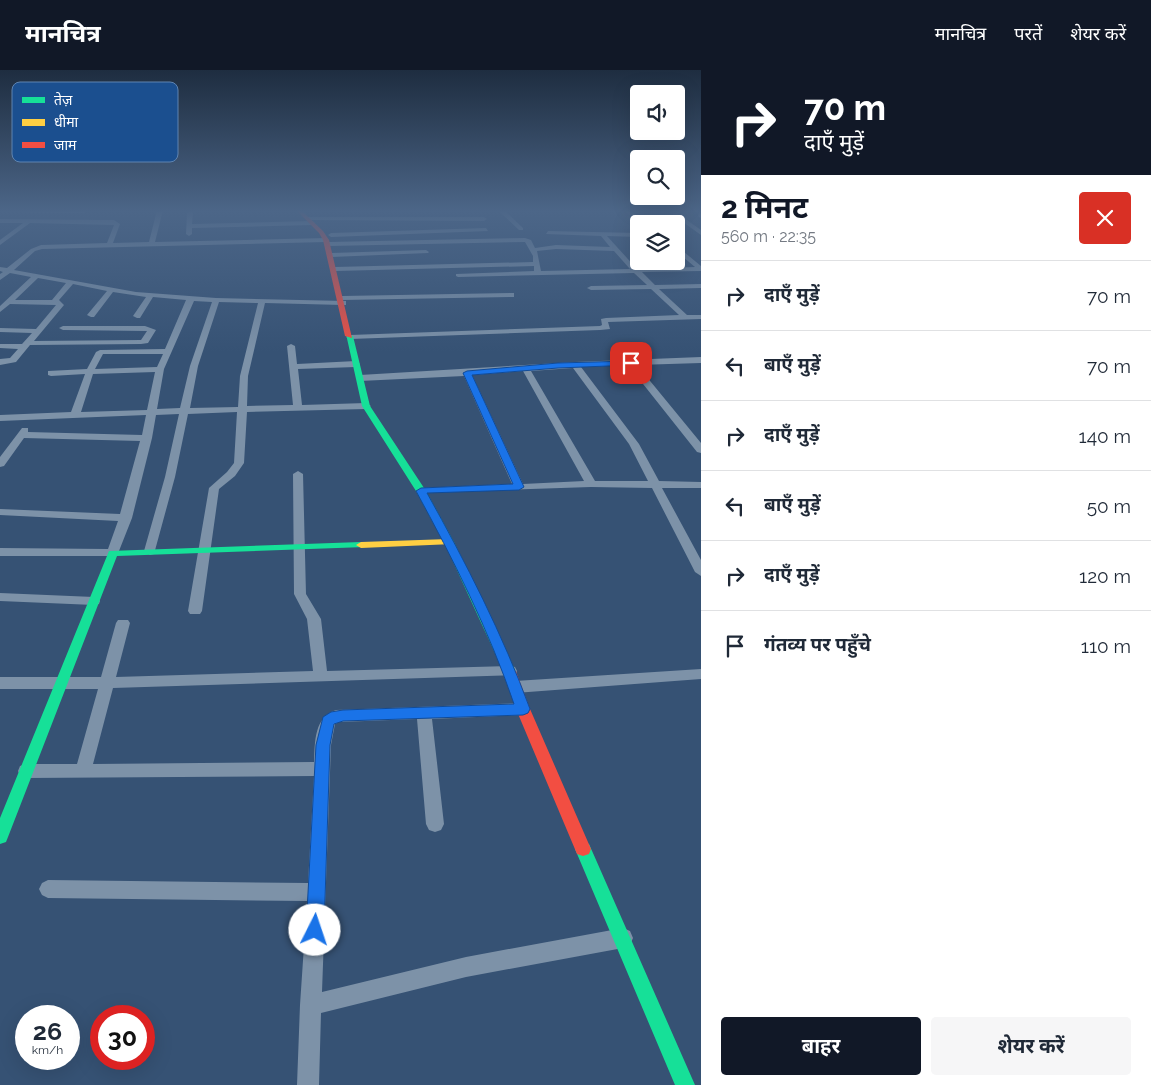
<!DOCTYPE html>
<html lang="hi">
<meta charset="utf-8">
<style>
:root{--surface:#fff;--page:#f6f6f7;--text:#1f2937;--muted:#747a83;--line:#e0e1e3;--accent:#111827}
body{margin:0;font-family:Raleway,"Noto Sans Devanagari",sans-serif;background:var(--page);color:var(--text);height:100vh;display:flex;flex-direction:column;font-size:19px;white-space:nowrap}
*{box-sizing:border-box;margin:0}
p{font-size:16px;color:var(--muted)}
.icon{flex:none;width:28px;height:28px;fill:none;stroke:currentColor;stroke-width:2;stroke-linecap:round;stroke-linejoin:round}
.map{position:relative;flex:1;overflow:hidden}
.sheet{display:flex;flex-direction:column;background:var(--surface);width:450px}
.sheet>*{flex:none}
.top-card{background:#111827;color:#fff;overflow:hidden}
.controls{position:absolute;left:630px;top:15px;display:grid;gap:10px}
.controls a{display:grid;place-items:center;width:55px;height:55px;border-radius:5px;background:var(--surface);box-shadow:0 5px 20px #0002;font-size:25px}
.speed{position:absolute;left:15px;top:935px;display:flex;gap:10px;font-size:25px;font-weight:700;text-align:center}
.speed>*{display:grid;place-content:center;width:65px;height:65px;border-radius:50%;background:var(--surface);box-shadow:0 5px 20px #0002;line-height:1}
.speed small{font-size:12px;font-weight:400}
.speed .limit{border:8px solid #d22;background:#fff;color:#111}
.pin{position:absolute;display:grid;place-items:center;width:42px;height:42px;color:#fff;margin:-21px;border-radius:10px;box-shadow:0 2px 8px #0006}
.me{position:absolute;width:55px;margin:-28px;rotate:4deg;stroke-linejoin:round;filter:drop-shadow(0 0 4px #0008)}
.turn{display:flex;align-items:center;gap:18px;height:105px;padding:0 20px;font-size:22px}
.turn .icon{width:65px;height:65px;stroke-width:2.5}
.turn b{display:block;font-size:35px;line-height:42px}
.round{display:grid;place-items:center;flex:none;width:52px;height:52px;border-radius:5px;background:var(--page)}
.head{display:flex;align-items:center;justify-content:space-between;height:85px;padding:0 20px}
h1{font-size:30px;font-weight:700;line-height:38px;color:var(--accent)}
.action{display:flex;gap:10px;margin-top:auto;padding:10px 20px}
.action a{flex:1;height:58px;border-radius:5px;background:var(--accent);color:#fff;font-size:20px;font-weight:700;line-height:58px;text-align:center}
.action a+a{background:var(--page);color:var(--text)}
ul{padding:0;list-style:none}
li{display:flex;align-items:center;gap:15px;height:70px;padding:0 20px;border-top:1px solid var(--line)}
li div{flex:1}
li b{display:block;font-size:19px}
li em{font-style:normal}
header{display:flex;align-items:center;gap:30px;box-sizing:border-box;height:70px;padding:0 25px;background:var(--accent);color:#fff}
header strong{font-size:24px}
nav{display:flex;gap:28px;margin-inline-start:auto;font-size:18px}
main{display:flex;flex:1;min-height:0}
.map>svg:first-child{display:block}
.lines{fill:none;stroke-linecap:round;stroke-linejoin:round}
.street{fill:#7d92a8;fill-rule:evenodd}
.fast{fill:#16e098;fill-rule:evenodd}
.slow{fill:#ffcf43;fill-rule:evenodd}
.jam{fill:#f24e42;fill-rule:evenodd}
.route{fill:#1a73e8;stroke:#114b97}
.key{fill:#1b4f8f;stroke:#5f84b1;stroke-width:1}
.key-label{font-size:14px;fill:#fff}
</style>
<header>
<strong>मानचित्र</strong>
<nav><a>मानचित्र</a><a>परतें</a><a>शेयर करें</a></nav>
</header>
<main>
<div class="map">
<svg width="701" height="1015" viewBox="0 0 701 1015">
<rect width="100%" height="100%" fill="#365274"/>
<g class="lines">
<!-- street -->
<path class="street" d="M0 140H86L87 141 84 143 0 142Z
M157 140H163L155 172 326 168 329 170 326 172 42 179 35 181 14 200 136 222 216 228 346 231V235H343L265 233 248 306 247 336 293 335 287 276 291 274 295 276 297 294 356 291 360 294 356 297 298 299 302 335 366 333 371 336 366 339 247 342 244 393 235 406 219 419 202 541 200 544H190L188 541 209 418 227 402 234 393 237 342 188 344 175 407 154 484 150 485 144 481 165 407 179 344 156 345 152 368 132 448 117 486H0V478L108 479 118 451 0 445V439L120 444 140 371 24 368 4 396 0 397V387L22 358H28V362L142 365 146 345 0 351V345L71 342 85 304 51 306 48 305V301L87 299 96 282 100 280 165 279 186 230 153 227 140 248H137L133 246 146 227 113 222 94 247H91L87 245 107 221 73 214 59 230 64 235 34 271 141 270 147 261 63 260 59 258 63 256H145L156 260 148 273 141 274 30 275 16 292 0 295V289L10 288 18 279 0 278V274H22L32 263 0 262V258L36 259 56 235 10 234 0 242V236L31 207 10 203 0 210V204L3 202 0 201V197L7 198 31 179 41 175 107 173 114 155 30 153 0 175V170L23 153H0V149L114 150 120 154 113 173 149 172ZM38 208 66 213 52 230H15ZM194 231 212 232 190 296 180 338 157 339 164 299ZM219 232 258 233 240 306 238 337 190 338 198 296ZM103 284H163L157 297 95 299ZM155 302 147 340 81 342 93 304Z
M498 140H504L523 158V160H519Z
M623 140H630L648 154H641Z
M190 141 193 143 192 154 312 151 315 153 312 155 192 158V164L189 166 186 164 187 143Z
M673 143H677L701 160V165L673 145Z
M701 143V148L698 146Z
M308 147H484L487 149 484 151 306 150Z
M486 158 488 161 331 167 328 165 331 163Z
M548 161 639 163V167L607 166 637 199 695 197 676 181V176L678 177 701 196V201L642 202 655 215 701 214V218L659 219 687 245H701V249L608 252 610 259 600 260 350 269 346 267 350 265 600 256 602 255 601 249 606 248 679 245 651 219 591 220 587 218 591 216 647 215 634 203 458 207 456 206V204L534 201V196L335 201 332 199 335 197 533 192V186L525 172 328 176 325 174 328 172 525 168 531 170 535 178 556 175 610 177 601 166 546 164ZM556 179 614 181 630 199 541 201 537 181Z
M426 180 429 182 428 183 331 187 328 185 331 183Z
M511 223H514V227L342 230 338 228 342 226Z
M701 287V293L637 295 701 373V383L697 382 628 295 581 297 639 374 659 411 701 412V418H662L701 490V506L695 502 652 418 591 417 417 423 416 421 417 419 421 418 512 414 464 306 360 311 356 308 360 305 575 292ZM573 298 629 374 648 411H595L531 301ZM523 301 584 411 523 414 472 305Z
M298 401 303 404 306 524 321 549 327 601 510 596 515 597 517 601 515 605 113 618 93 694 314 692C315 672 314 647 336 640L523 633 528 635 530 639 528 643 523 645 432 649 444 754 441 760 435 762 429 760 426 754 417 649 339 652 335 654 331 675 322 922 466 887 623 858 630 861 633 868 630 875 623 878 466 907 321 943 319 1015H297L300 935 307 831 48 828 42 825 39 819 42 813 48 810 308 813 314 706 26 708 20 706 18 701 20 696 26 694H77L98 619H0V607H101L116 553 118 550H128L130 553 116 607 313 601 307 549 294 524 293 404Z
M0 523 94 527 99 528 100 531 99 534 94 535 0 531Z
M701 599V609L515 623 510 621 508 617 510 613 515 611Z"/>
<!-- fast -->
<path class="fast" d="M346 264 353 266 370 336 426 421 454 472 517 604 516 607 511 609 506 607 444 472 416 421 362 336Z
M361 472 365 473 366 475 365 477 117 486 8 767 6 772 0 774V748L109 481Z
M583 772 589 774 695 1015H675L575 779 577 774Z"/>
<!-- slow -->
<path class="slow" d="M449 469 454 472 453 474 361 478 356 475 361 472Z"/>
<!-- jam -->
<path class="jam" d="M296 140H301L323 161 329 170 352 268 345 266 323 170 319 163Z
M511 599 516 601 517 604 530 639 591 779 589 784 583 786 577 784 516 639 505 604 506 601Z"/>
</g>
<!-- sky -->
<linearGradient id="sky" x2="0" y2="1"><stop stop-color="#1e2d40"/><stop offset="0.5" stop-color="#4c6688"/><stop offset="1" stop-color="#4c6688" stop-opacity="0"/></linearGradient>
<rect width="701" height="282" fill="url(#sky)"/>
<!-- route -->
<path class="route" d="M631 291 634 293 633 295 558 298 472 305 524 417 519 420 427 423C466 493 503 565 530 639L528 643 523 645 343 651 334 654 330 675 324 860 321 866 315 869 309 866 306 860 316 675 323 647 331 642 343 640 514 634C489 560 453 489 416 421L421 418 513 414 463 303 467 301 558 293Z"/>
<!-- legend -->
<rect x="12" y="12" width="166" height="80" rx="8" class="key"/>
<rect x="22" y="27" width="23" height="6" fill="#16e098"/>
<rect x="22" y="49" width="23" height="7" fill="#ffcf43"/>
<rect x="22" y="72" width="23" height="6" fill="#f24e42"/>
<g class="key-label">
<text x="54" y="35">तेज़</text>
<text x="54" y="57">धीमा</text>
<text x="54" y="80">जाम</text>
</g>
</svg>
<div class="controls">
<a><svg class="icon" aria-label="sound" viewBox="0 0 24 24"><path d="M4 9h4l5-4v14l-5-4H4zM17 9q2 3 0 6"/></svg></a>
<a><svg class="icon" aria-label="search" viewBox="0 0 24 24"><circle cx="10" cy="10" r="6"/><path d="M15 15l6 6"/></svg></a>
<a><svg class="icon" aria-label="layers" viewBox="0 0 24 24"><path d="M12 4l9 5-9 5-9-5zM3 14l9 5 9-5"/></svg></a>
</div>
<div class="speed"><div>26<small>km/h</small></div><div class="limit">30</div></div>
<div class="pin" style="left:631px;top:293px;background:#d93025"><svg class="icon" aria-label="arrive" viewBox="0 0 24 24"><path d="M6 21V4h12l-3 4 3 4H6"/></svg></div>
<svg class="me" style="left:315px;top:860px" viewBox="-20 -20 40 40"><circle r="19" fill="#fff"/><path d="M0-13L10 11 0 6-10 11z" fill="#1a73e8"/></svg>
</div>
<section class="sheet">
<div class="top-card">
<div class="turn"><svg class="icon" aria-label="right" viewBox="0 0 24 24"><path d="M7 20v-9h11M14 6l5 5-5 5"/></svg><div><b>70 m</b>दाएँ मुड़ें</div></div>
</div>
<div class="head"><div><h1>2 मिनट</h1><p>560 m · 22:35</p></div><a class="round" style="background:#d93025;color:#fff"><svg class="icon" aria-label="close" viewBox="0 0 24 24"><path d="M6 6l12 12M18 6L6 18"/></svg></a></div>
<ul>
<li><svg class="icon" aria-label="right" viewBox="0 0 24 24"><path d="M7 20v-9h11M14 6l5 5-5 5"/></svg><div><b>दाएँ मुड़ें</b></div><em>70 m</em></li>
<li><svg class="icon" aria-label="left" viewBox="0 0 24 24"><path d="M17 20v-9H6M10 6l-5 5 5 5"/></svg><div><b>बाएँ मुड़ें</b></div><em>70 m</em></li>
<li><svg class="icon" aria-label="right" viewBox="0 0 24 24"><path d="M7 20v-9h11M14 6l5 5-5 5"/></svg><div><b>दाएँ मुड़ें</b></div><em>140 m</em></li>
<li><svg class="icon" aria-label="left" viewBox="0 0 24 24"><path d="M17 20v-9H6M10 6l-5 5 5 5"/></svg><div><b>बाएँ मुड़ें</b></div><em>50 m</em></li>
<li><svg class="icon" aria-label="right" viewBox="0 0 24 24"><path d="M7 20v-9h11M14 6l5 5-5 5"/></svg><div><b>दाएँ मुड़ें</b></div><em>120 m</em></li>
<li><svg class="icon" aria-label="arrive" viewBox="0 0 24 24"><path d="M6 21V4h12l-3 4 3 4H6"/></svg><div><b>गंतव्य पर पहुँचे</b></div><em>110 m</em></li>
</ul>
<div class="action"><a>बाहर</a><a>शेयर करें</a></div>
</section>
</main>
